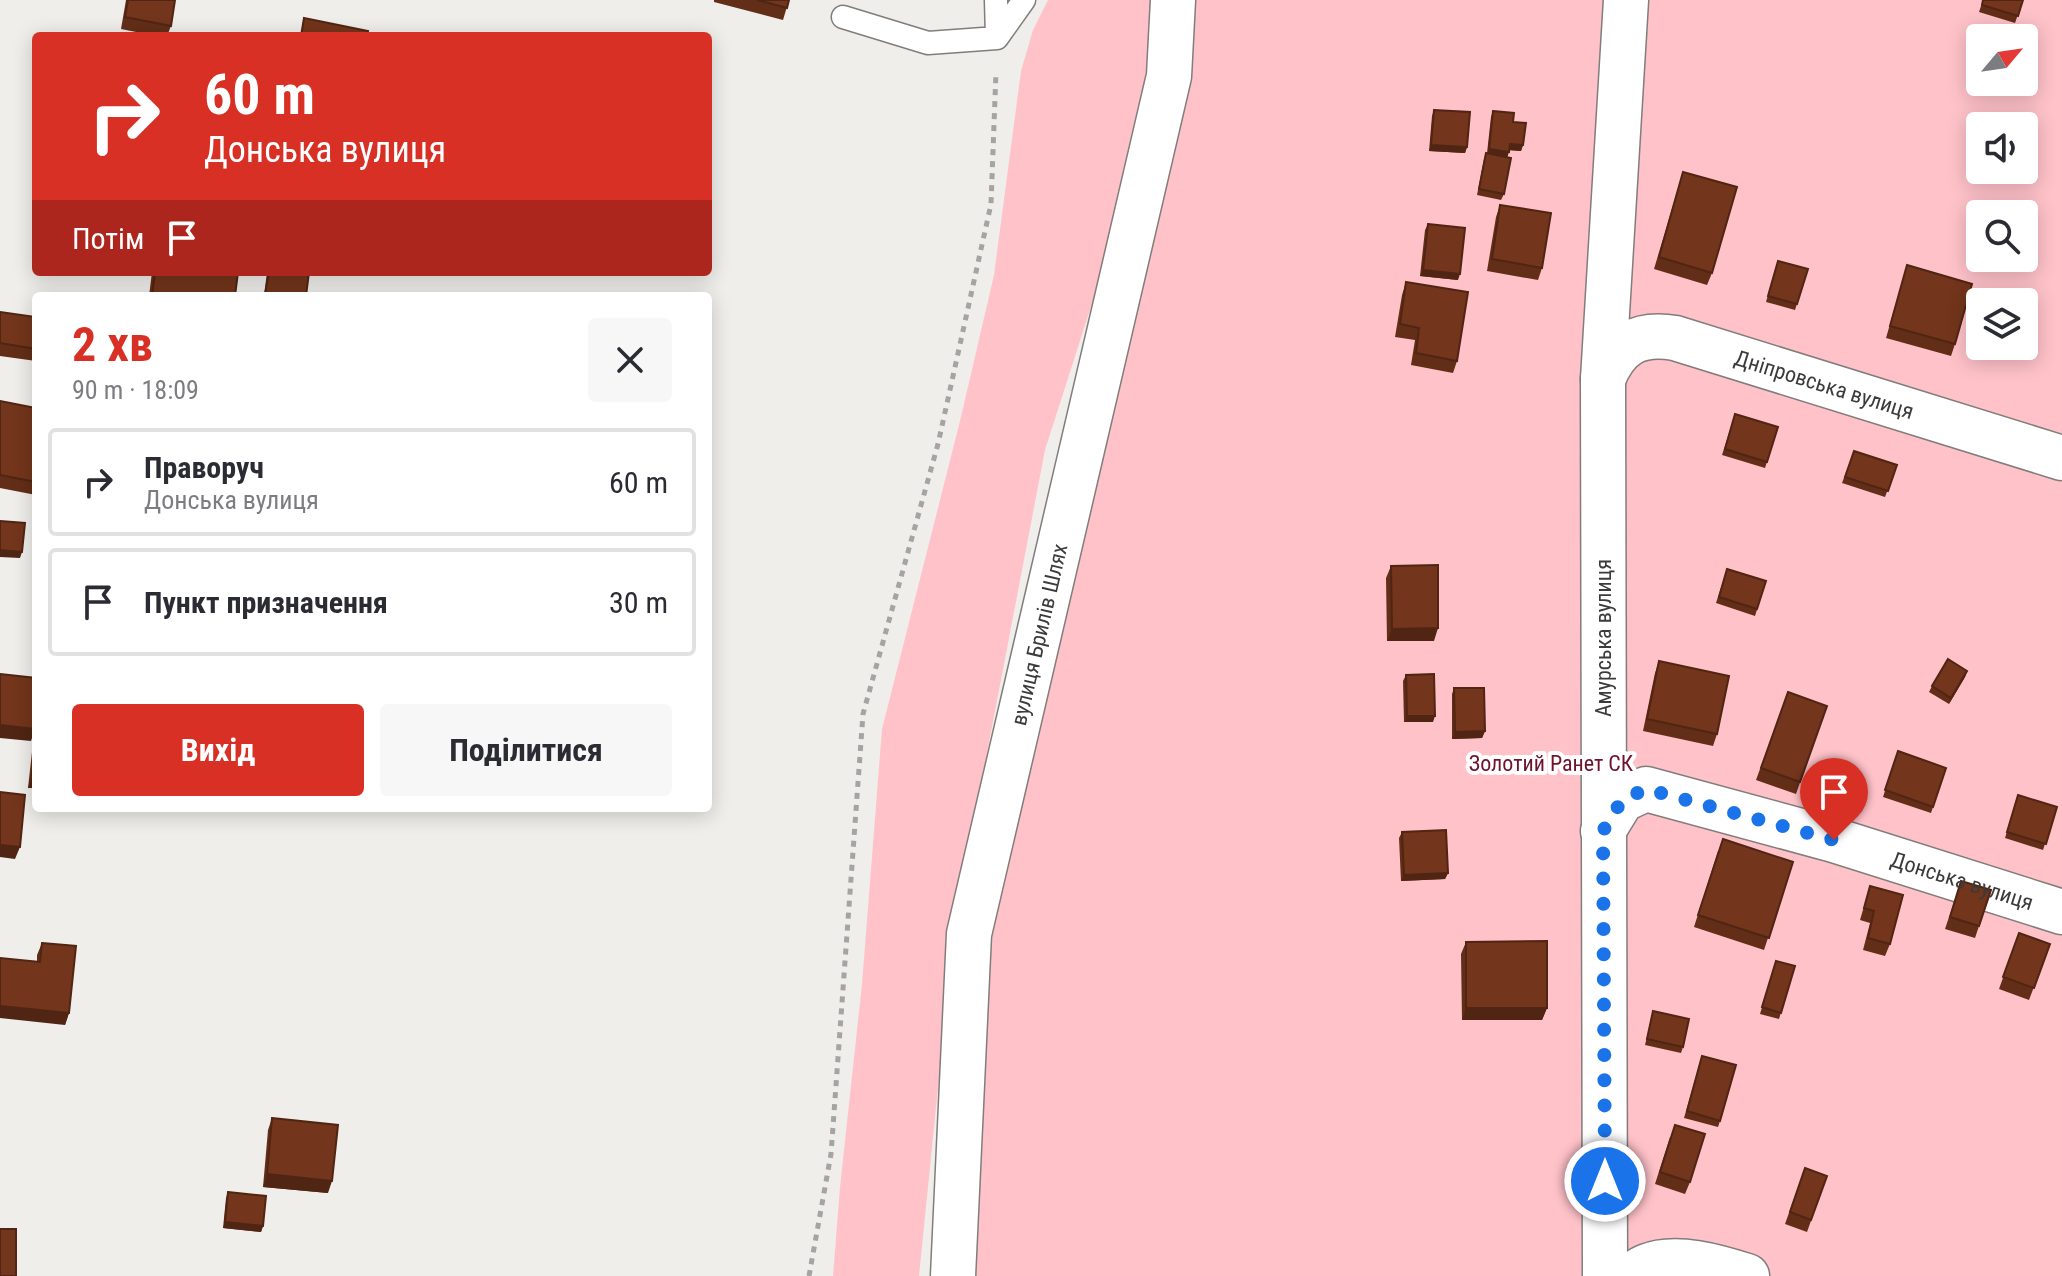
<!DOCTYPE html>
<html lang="uk">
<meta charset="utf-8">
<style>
:root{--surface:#fff;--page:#f7f7f7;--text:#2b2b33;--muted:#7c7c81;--line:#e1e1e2;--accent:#d93025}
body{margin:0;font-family:"Roboto Condensed",sans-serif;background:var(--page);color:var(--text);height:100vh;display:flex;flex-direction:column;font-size:30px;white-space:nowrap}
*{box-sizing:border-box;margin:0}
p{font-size:26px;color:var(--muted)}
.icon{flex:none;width:44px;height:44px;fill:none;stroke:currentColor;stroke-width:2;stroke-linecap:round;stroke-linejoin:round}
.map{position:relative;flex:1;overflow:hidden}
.side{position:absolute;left:32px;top:292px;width:680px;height:520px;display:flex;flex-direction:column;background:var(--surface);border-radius:8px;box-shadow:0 4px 20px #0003}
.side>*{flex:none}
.hud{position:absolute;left:32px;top:32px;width:680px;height:244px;border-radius:8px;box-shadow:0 4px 20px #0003;background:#d93025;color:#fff;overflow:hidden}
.needle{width:52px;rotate:61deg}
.fabs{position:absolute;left:1966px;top:24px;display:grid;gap:16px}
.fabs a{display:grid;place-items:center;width:72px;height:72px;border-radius:8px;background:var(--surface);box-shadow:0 4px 20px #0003;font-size:40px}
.pin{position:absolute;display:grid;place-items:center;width:68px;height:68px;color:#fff;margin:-82px -34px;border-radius:50% 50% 50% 0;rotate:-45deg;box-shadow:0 0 8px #0007}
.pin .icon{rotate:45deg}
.me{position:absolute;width:88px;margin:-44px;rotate:0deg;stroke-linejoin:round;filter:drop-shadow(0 0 6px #0008)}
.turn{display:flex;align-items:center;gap:28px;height:168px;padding:0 40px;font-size:36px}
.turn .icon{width:104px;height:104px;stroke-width:2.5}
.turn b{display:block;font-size:56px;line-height:68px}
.then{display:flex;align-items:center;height:76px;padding:0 40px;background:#0003;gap:16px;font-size:30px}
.round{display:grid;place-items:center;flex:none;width:84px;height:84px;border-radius:8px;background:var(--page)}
.headline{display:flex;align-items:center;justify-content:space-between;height:136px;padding:0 40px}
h1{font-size:48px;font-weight:700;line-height:60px;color:var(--accent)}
.button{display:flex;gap:16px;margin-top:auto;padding:16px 40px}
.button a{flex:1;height:92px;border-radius:8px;background:var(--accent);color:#fff;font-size:32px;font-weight:700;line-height:92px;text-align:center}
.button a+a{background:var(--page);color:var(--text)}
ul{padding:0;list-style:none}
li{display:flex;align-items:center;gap:24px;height:108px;margin:0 16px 12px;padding:0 24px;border:4px solid var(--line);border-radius:8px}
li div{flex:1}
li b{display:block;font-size:30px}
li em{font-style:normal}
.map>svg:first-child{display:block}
.green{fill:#ffc2c9;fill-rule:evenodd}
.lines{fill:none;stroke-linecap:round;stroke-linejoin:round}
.lane-casing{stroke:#807d7b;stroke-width:25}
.street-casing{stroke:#807d7b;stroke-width:47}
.path{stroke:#a6a4a2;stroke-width:5;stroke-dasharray:6 6;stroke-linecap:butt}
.lane{stroke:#fff;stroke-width:22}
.street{stroke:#fff;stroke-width:44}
.wall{fill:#632e17}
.shaded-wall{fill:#502513}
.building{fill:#73351b;stroke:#502513;stroke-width:2}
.route{stroke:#1a73e8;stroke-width:14;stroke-dasharray:0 25.2}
.labels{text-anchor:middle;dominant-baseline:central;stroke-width:8;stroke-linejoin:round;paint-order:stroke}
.street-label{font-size:22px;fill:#3c3b3a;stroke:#fff}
.park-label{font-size:22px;fill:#6f132d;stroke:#fff}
</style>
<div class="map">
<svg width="2062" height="1276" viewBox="0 0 2062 1276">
<rect width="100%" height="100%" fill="#f0eeeb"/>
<!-- green -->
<path class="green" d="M1048 0H1161L1159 59 1096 291 1045 450 955 920 919 1276H833L840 1187 862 984 882 729 960 421 994 275 1021 71 1033 30Z
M1191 0H2062V1276H971L985 927ZM1980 38H2024V82H1980ZM1980 126H2024V170H1980ZM1980 214H2024V258H1980ZM1980 302H2024V346H1980Z"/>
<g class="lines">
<!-- lane casing -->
<g class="lane-casing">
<path id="lane" d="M996 0 997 38
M843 17 928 43 997 38 1024 0"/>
</g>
<!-- street casing -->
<g class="street-casing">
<g id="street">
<path id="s1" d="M1603 379C1617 344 1638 332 1675 338L2062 458"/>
<path id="s2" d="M1603 831 1622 800 1646 789 1834 840 2062 912"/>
<path id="s3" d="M953 1276 969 934 1169 76 1173 0"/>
<path d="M1605 1276 1603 379 1626 0"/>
<path d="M1630 1276C1635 1273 1641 1268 1647 1266 1676 1254 1719 1267 1747 1276"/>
</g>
</g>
<!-- path -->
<path class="path" d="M809 1276 831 1154 863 714 938 444 991 204 996 72"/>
<!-- lane -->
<use href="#lane" class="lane"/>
<!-- street -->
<use href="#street" class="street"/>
</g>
<!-- wall -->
<path class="wall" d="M126 0H175L171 26 167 36H156L121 29Z
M714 0H789L783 20 714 2Z
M1983 0H2023L2015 23 1979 12Z
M1434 110 1467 147 1465 153 1429 151 1432 116Z
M1493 111 1513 122 1523 145 1521 151 1509 150 1507 157 1504 194 1501 200 1477 195 1484 159 1486 153H1487L1491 117Z
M1683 172 1712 273 1707 285 1654 269Z
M1500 205 1542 268 1538 280 1487 271 1496 217Z
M1428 224 1458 280 1420 276 1425 230Z
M1907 265 1955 344 1951 356 1886 338Z
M1776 267 1808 269 1795 310 1766 302Z
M152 272H238L235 296H149Z
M267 272H309L306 296H264Z
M1406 282 1457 361 1453 373 1411 365 1415 340 1395 337 1402 295Z
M0 312 36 317V361L0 356Z
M0 401 36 408V495L0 488Z
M1735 414 1778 427 1765 468 1722 455Z
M1854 451 1897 465 1885 497 1842 483Z
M1391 566 1434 641H1387L1386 578Z
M1727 569 1766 581 1755 616 1716 603Z
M1659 661 1717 734 1713 746 1643 731 1655 673Z
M1967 671 1965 677 1949 704 1929 692 1932 686Z
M1406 675 1433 722H1404L1403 681Z
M1454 688 1485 731 1482 738 1452 739V694Z
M1788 692 1827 706 1796 794 1756 780Z
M36 741V788H28L32 752Z
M1898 751 1946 768 1931 813 1883 797Z
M2018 795 2057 807 2043 850 2005 838Z
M1402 832 1448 873 1445 879 1401 881 1399 838Z
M1718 851 1793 862 1764 950 1694 927Z
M1961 881 1979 926 1975 938 1945 929Z
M1870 886 1890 944 1885 956 1863 950 1870 923 1860 920Z
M2019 933 2050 944 2029 1000 1999 989Z
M1466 942 1547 1008 1542 1020H1462L1461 954Z
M42 943 69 1013 65 1025 37 962V955Z
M1776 961 1795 966 1779 1019 1760 1014Z
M1653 1011 1683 1047 1681 1053 1645 1045Z
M1700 1062 1720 1121 1718 1127 1684 1118Z
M272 1118 328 1193 263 1187 268 1130Z
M1670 1137 1690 1182 1685 1194 1655 1184Z
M1805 1168 1827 1176 1807 1232 1785 1224Z
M228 1192 263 1226 261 1232 223 1228 226 1198Z"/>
<!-- shaded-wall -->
<path class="shaded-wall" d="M1510 144 1523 145 1521 151 1508 150Z
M1431 145 1467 147 1465 153 1429 151Z
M1489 149 1509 152 1507 158 1487 155Z
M1423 270 1460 274 1458 280 1420 276Z
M0 550 22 552 20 558 0 557Z
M1438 628 1434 641H1387L1392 629Z
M1967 671 1965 677 1949 704 1951 698Z
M1407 716H1435L1433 722H1404Z
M0 725 35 729 31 741 0 738Z
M1485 731 1482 738 1452 739 1455 732Z
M32 775 36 776V788H28Z
M0 845 20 847 15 859 0 857Z
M1448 873 1445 879 1401 881 1404 875Z
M0 1006 69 1013 65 1025 0 1018Z
M1466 1008H1547L1542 1020H1462Z
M267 1174 332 1181 328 1193 263 1187Z
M225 1222 263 1226 261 1232 223 1228Z"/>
<!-- building -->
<path class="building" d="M128 0H175L171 26 125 17Z
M757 0H789L787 8Z
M1983 0H2023L2018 16 1982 5Z
M304 18 368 31 367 36H301Z
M1434 110 1470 112 1467 147 1431 145Z
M1493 111 1514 113 1513 122 1526 123 1523 145 1510 144 1509 152 1489 149Z
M1486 153 1511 158 1504 194 1479 189Z
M1683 172 1737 187 1712 273 1659 257Z
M1500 205 1551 213 1542 268 1492 259Z
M1428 224 1465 228 1460 274 1423 270Z
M1778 261 1808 269 1797 304 1768 296Z
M1907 265 1972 284 1955 344 1890 326Z
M155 272H238L235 296H152Z
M269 272H309L306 296H279L265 294Z
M1406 282 1468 292 1457 361 1416 353 1419 328 1400 324Z
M0 312 36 317V349L0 343Z
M0 401 36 408V482L0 475Z
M1735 414 1778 427 1767 462 1725 449Z
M1854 451 1897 465 1888 491 1845 477Z
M0 521 25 523 22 552 0 550Z
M1438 565V628L1392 629 1391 566Z
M1727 569 1766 581 1757 609 1719 597Z
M1948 659 1967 671 1951 698 1932 686Z
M1659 661 1729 676 1717 734 1647 719Z
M0 674 36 678 35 729 0 725Z
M1434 674 1435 716H1407L1406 675Z
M1454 688H1484L1485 731 1455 732Z
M1788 692 1827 706 1800 782 1761 768Z
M36 743V776L32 775Z
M1898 751 1946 768 1933 807 1885 790Z
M0 792 25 795 20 847 0 845Z
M2018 795 2057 807 2046 844 2007 832Z
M1446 830 1448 873 1404 875 1402 832Z
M1723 839 1793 862 1769 938 1698 915Z
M1961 881 1991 890 1979 926 1950 917Z
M1870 886 1903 895 1890 944 1868 938 1874 911 1864 908Z
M2019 933 2050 944 2034 988 2003 977Z
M1547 941V1008H1466V942Z
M42 943 76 946 69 1013 0 1006V958L40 962Z
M1776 961 1795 966 1781 1013 1762 1007Z
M1653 1011 1689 1019 1683 1047 1647 1039Z
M1702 1056 1736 1065 1720 1121 1687 1111Z
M272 1118 338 1125 332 1181 267 1174Z
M1675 1125 1705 1134 1690 1182 1660 1172Z
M1805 1168 1827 1176 1811 1220 1790 1212Z
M228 1192 266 1196 263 1226 225 1222Z
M0 1229H16V1276H0Z"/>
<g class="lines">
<!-- route -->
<path class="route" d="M1605 1181 1603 831 1622 800 1646 789 1834 840"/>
</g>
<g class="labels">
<!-- street labels -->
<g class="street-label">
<text stroke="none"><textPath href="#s1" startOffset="248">Дніпровська вулиця</textPath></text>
<text stroke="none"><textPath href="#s3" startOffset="650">вулиця Брилів Шлях</textPath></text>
<text transform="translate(1603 638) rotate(-90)">Амурська вулиця</text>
<text stroke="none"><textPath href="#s2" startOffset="392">Донська вулиця</textPath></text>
</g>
<!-- park labels -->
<g class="park-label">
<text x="1551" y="763">Золотий Ранет СК</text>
</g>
</g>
</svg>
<div class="fabs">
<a><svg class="needle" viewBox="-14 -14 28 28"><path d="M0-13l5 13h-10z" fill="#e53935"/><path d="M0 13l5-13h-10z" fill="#7c7c81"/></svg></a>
<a><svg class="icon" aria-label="sound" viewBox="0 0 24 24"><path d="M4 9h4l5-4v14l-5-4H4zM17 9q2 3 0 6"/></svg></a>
<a><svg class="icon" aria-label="search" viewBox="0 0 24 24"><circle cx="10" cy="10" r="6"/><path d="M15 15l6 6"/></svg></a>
<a><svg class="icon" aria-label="layers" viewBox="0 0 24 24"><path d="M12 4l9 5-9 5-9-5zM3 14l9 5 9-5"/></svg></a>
</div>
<div class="pin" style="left:1834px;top:840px;background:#d93025"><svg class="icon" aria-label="arrive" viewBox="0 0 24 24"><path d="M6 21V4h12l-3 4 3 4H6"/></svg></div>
<svg class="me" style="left:1605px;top:1181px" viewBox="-20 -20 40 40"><circle r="17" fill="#1a73e8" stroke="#fff" stroke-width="3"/><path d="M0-11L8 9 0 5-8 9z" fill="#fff"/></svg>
<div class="hud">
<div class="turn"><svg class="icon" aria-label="right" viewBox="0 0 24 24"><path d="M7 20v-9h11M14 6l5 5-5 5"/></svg><div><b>60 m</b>Донська вулиця</div></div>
<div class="then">Потім<svg class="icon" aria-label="arrive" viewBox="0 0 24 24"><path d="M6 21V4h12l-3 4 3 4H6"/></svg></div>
</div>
<section class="side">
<div class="headline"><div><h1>2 хв</h1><p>90 m · 18:09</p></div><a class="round"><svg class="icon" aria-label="close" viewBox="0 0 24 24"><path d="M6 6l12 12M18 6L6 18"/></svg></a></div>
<ul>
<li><svg class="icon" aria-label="right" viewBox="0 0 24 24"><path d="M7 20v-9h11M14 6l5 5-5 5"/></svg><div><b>Праворуч</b><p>Донська вулиця</p></div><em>60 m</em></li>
<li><svg class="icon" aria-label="arrive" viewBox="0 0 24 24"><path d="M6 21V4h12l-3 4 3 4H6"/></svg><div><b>Пункт призначення</b></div><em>30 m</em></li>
</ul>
<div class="button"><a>Вихід</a><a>Поділитися</a></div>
</section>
</div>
